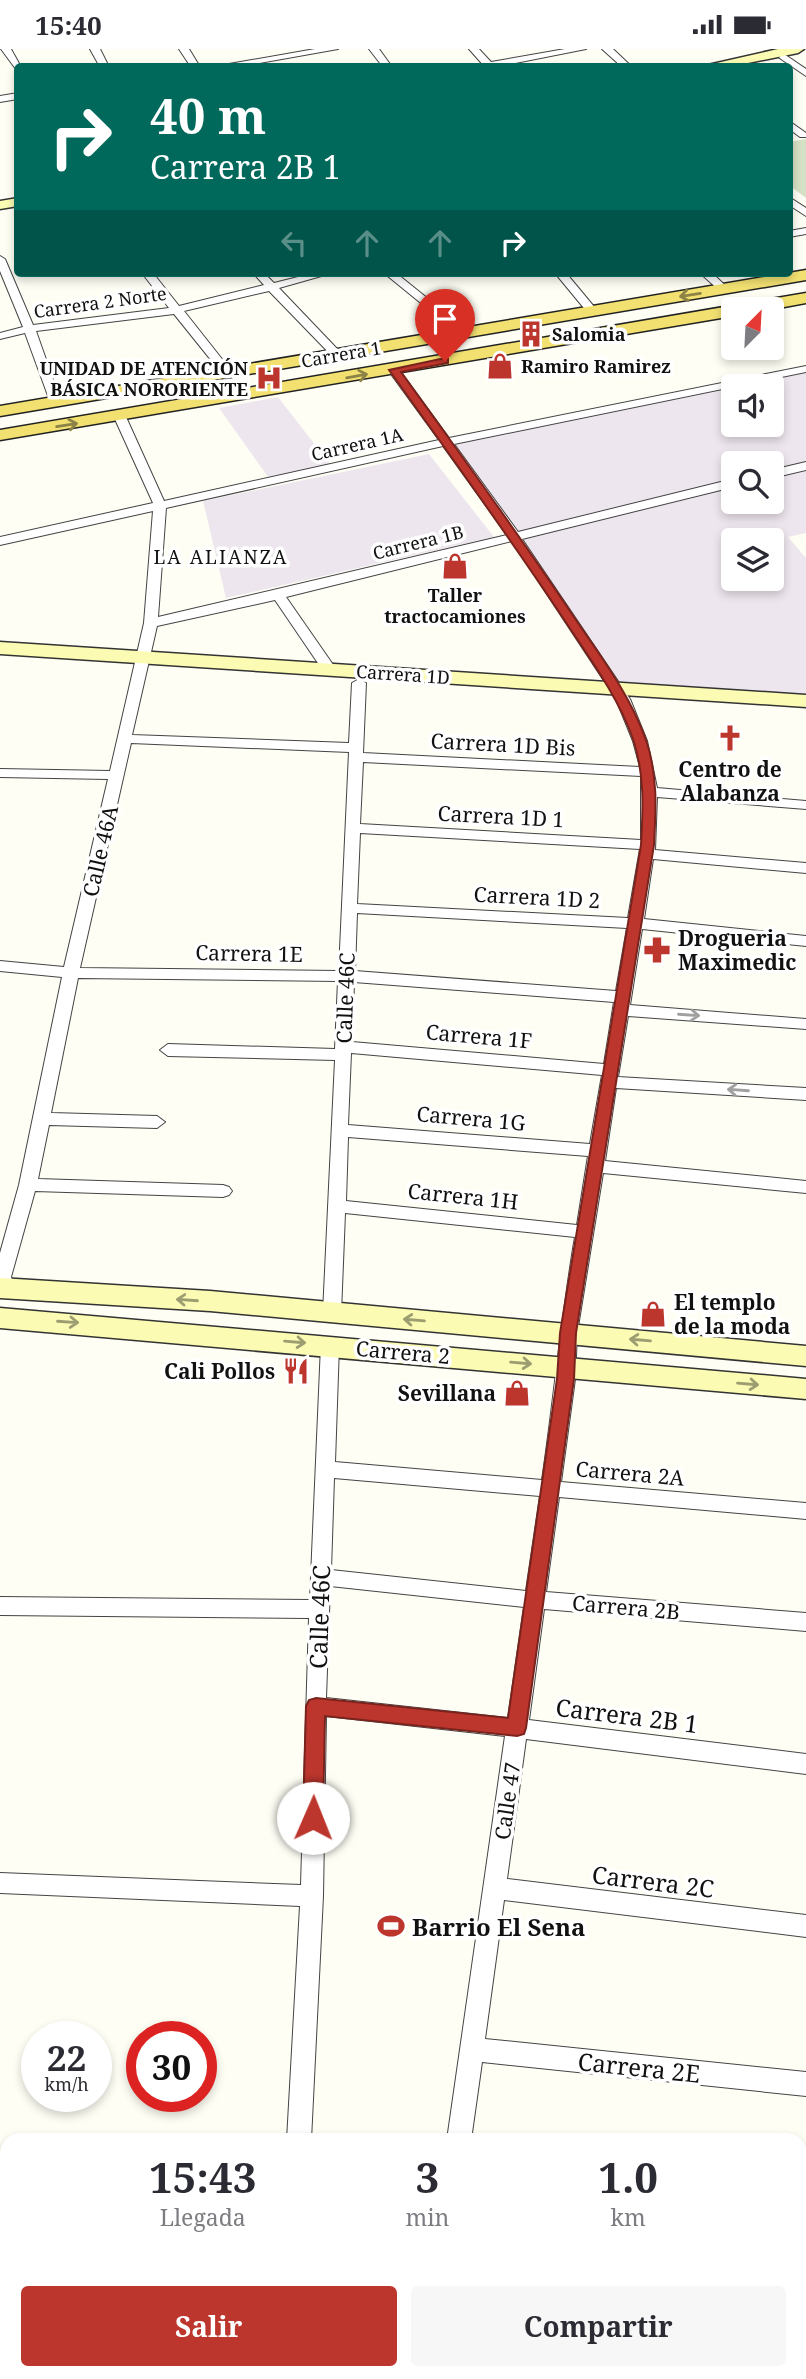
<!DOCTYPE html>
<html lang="es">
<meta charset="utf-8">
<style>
:root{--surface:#fff;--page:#f7f7f7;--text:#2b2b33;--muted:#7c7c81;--accent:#bc362d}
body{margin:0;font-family:"Noto Serif",serif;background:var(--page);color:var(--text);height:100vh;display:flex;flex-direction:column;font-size:26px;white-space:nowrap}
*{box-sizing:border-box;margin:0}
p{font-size:23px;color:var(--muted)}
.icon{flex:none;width:38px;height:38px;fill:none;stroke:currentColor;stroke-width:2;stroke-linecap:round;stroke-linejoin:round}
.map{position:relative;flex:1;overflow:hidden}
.side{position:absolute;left:0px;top:2084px;width:807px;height:247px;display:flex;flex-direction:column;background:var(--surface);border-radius:21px 21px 0 0;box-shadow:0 4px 10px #0003}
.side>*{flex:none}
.top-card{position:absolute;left:14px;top:14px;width:779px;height:214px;border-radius:7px;box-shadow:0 4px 10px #0003;background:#00695c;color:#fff;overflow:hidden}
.needle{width:46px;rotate:24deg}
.buttons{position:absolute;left:721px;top:248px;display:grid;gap:14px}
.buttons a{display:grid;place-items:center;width:63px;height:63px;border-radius:7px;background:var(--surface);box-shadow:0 4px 10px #0003;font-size:35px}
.speed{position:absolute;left:21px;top:1972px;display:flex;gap:14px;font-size:35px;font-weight:700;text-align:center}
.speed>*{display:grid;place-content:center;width:91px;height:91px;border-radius:50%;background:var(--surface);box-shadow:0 4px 10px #0003;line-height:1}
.speed small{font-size:18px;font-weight:400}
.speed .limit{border:10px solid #d22;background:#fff;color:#111}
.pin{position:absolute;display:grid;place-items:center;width:60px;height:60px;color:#fff;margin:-72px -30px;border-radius:50% 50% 50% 0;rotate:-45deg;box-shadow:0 0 7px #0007}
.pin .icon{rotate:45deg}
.me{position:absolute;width:77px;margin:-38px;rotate:1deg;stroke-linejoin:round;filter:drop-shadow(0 0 5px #0008)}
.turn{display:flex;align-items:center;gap:24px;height:147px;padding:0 21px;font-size:32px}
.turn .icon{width:91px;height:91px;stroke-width:2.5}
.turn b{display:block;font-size:49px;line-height:60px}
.lanes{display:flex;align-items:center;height:66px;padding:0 21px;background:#0003;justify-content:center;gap:35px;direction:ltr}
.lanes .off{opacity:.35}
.eta{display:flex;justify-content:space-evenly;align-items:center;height:119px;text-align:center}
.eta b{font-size:42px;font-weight:700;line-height:49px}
.primary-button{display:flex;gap:14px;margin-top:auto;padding:14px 21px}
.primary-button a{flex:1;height:80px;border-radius:7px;background:var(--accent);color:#fff;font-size:28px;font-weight:700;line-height:80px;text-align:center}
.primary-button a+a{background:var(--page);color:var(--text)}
.status{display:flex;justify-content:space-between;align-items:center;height:49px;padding:0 35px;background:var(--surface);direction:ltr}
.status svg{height:19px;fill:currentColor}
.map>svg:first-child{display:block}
.industrial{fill:#eee6ee;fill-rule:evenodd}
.green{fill:#d0e9bf}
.cemetery{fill:#d5e1c5}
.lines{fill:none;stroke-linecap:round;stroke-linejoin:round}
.street-casing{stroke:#444;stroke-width:2}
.secondary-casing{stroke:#333;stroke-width:3}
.primary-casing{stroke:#222;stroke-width:3}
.street{fill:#fff;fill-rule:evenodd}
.secondary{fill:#fbfbb3;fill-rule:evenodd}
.primary{fill:#f2e171;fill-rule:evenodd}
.oneway{stroke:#8d8346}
.oneway2{stroke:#a0a0a0}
.oneway3{stroke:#9d9d72}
.route{fill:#bc362d;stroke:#7a231d;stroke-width:2}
.labels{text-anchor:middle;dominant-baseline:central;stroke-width:7;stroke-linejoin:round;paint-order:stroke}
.far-street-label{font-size:18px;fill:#111;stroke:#fff}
.far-poi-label{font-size:18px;font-weight:bold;fill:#111;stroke:#fff;text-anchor:start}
.far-neighbourhood-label{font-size:19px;letter-spacing:2px;fill:#111;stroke:#fff}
.street-label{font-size:21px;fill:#111;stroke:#fff}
.poi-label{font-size:21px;font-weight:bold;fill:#111;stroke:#fff;text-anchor:start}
.near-street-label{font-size:24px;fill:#111;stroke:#fff}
.near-poi-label{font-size:24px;font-weight:bold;fill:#111;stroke:#fff;text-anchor:start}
</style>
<div class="status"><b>15:40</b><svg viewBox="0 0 49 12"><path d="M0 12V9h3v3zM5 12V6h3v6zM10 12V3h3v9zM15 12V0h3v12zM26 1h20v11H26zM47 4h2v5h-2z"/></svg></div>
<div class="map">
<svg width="806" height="2330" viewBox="0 0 806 2330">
<rect width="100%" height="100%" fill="#fefef5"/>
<!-- industrial -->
<path class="industrial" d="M806 320V484L788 488 806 509V652L617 639 445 393ZM733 338H772V376H733ZM733 415H772V453H733ZM733 492H772V530H733Z
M278 348 330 415 268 428 219 359Z
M429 405 494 488 226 549 203 452Z"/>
<!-- green -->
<path class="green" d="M423 2324H571V2330H422Z"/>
<!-- cemetery -->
<path class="cemetery" d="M806 90V149L789 136V93Z"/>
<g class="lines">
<!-- street casing -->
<g class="street-casing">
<path id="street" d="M1 0H11L21 18H18V23Z
M90 0H100L109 18H100Z
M179 0H189L200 18H191Z
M315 0H338L237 18H212Z
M369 0H379L392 18H383Z
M469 0H479L491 13 565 0H586L496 18H485Z
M602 0H613L632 18H622Z
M784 5 806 20V27L781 10 779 8Z
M18 44V50L0 53V47Z
M789 72 806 84V88H800L789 80Z
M789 148 806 159V167L789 156Z
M806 179V185L789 188V182Z
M0 207 5 210 33 276 169 259 142 224H153L179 257 264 236 253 224H264L274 234 314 224H332L279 239 343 306 333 308 269 242 184 262 233 324 227 327 223 326 174 265 36 282 61 353 51 355 25 284 0 290V284L23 278 0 222Z
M384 224H396L468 282V286H460Z
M555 224H566L596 260V264H588Z
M700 224H712L730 241 721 243Z
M806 317V323L454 395 518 483 733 430V438L522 490 630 650 647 692 657 739 806 752V760L657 748 655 801 806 814V824L653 810 644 870 806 887V897L642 880 630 956 806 970V980L628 967 618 1028 806 1039V1051L616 1039 605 1112 806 1132V1144L603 1124 577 1284 575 1330 561 1433 806 1454V1470L559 1448 546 1543 806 1564V1582L544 1560 529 1671 806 1705V1725L526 1690 507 1830 806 1866V1888L504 1851 485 1990 806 2023V2047L482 2013 471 2091H447L505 1687 326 1667 323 1847 311 2091H287L300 1857 0 1844V1824L301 1836 309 1569 0 1566V1548L310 1551 321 1296 323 1291H337L339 1296 335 1413 542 1431C554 1350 561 1269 575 1188L345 1164 341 1264 338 1269H326L323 1264 335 1011 168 1007 160 1001 168 995 335 1000 338 932 78 929 51 1064 157 1067 165 1073 157 1079 49 1076 38 1130 223 1136 229 1138 232 1142 229 1146 223 1148 35 1142 11 1228 15 1239 12 1244H0V1204L19 1136 62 928 0 922V912L64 918 108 730 0 728V720L110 722 144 574 153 462 0 496V488L153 454 114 368 120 364 126 368 164 452 439 391 388 321 394 318 398 319 449 389ZM443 397 507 486 158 568 166 459ZM512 492 616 650 633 692 640 718 363 704 366 634 359 630 352 634 349 694 132 686 157 577 275 551 324 623 329 624 336 620 286 548ZM131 694 349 703 339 922 80 919ZM363 713 641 727V791L360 775ZM360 784 640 800 628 869 357 855ZM357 864 627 879 616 942 355 922ZM354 933 614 953 604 1015 352 993ZM351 1004 602 1026 590 1095 348 1076ZM348 1088 588 1107 577 1176 346 1152ZM334 1429 540 1447 526 1542 331 1521ZM330 1537 524 1558 508 1669 326 1649Z
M806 413V421L772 429V421Z
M276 2324H302V2330H276Z
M410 2324H436L435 2330H409Z
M558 2324H584V2330H558Z"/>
</g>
<!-- secondary casing -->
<g class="secondary-casing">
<path id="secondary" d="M778 0H804L798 4 728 18H699Z
M18 149V157L0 160V152Z
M0 593 806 646V658L0 605Z
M0 1229 210 1242 806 1297V1317L210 1262 0 1249Z
M0 1259 806 1330V1350L0 1279Z
M0 2166H7V2200H0Z
M800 2209 806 2210V2246L800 2244Z"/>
</g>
<!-- primary casing -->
<g class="primary-casing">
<path id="primary" d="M806 221V231L0 367V357Z
M806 244V254L768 261H733V267L0 391V381Z"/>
</g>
<!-- street -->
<use href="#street" class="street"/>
<!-- secondary -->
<use href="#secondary" class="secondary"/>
<!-- primary -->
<use href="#primary" class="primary"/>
</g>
<!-- one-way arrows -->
<defs><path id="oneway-shaft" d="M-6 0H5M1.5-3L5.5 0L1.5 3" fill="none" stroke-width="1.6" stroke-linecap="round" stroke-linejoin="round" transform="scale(1.75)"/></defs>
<g class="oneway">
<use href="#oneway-shaft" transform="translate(690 246) rotate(171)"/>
<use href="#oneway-shaft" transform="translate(357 327) rotate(-10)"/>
<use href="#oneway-shaft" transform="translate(67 376) rotate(-9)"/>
</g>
<g class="oneway2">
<use href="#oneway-shaft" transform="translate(689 966) rotate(4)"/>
<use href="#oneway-shaft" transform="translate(738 1041) rotate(-176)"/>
</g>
<g class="oneway3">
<use href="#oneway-shaft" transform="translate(187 1251) rotate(-176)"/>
<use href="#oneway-shaft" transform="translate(414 1271) rotate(-175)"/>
<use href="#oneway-shaft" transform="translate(68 1273) rotate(4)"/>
<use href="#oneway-shaft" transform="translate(640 1291) rotate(-175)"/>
<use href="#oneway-shaft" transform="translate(295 1293) rotate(5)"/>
<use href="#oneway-shaft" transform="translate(521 1314) rotate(5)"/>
<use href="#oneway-shaft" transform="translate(748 1335) rotate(5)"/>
</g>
<!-- route -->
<path class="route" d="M445 309 448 310V314L401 323C458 402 516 481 570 562 598 604 629 643 646 691 658 726 656 760 654 796L576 1284 574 1330 526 1679 524 1685 517 1687 325 1667 323 1769 320 1776 313 1778 306 1776 303 1769 306 1657 309 1651 316 1649 508 1669 557 1330 560 1284 641 796C643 760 645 726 633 690 617 645 587 606 561 566 506 483 447 402 389 321Z"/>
<!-- icons -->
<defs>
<g id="building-bare" transform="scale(2.1)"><path d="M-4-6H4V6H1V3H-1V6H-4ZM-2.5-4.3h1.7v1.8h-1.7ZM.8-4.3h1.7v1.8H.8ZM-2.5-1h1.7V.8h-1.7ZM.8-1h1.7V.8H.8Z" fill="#bc362d" stroke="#fff" stroke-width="2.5" paint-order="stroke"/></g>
<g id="shop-bare" transform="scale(2.1)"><path d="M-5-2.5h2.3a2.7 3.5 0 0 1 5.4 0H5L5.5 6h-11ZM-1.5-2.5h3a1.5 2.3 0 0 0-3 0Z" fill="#bc362d" stroke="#fff" stroke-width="2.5" paint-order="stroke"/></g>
<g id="hospital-bare" transform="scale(2.1)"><path d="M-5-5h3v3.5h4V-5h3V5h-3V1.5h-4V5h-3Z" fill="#bc362d" stroke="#fff" stroke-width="2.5" paint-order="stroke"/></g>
<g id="church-bare" transform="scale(2.1)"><path d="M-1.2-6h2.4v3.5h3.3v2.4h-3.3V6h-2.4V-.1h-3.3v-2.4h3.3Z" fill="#bc362d" stroke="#fff" stroke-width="2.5" paint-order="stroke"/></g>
<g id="pharmacy-bare" transform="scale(2.1)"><path d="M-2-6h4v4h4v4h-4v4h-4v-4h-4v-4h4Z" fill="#bc362d" stroke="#fff" stroke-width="2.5" paint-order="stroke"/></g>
<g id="restaurant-bare" transform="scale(2.1)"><path d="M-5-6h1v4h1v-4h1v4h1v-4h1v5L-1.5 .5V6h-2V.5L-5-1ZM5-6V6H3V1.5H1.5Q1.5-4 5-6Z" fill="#bc362d" stroke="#fff" stroke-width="2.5" paint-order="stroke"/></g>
<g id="stadium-bare" transform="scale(2.1)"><path d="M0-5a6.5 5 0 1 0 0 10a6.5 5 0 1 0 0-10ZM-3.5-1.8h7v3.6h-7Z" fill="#bc362d" stroke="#fff" stroke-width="2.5" paint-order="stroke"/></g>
</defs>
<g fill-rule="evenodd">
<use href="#building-bare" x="531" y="285"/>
<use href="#shop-bare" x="500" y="317"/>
<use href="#hospital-bare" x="269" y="329"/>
<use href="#shop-bare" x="455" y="517"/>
<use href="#church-bare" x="730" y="689"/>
<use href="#pharmacy-bare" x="657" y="901"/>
<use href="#shop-bare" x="653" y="1265"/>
<use href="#restaurant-bare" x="296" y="1322"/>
<use href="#shop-bare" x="517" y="1344"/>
<use href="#stadium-bare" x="391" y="1877"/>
</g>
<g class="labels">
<!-- far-street labels -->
<g class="far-street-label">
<text transform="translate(100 253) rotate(-8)">Carrera 2 Norte</text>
<text transform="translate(341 305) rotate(-10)">Carrera 1</text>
<text transform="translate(357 395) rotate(-13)">Carrera 1A</text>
<text transform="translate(418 493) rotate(-14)">Carrera 1B</text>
<text transform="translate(403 625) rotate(4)">Carrera 1D</text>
</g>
<!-- far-poi labels -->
<g class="far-poi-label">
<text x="552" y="285">Salomia</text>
<text x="521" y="317">Ramiro Ramirez</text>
<text x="248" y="319" text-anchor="end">UNIDAD DE ATENCIÓN<tspan x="248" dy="21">BÁSICA NORORIENTE</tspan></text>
<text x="455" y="546" text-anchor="middle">Taller<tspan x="455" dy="21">tractocamiones</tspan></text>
</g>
<!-- far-neighbourhood labels -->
<g class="far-neighbourhood-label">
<text x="221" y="508">LA ALIANZA</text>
</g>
<!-- street labels -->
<g class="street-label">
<text transform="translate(503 695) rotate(3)">Carrera 1D Bis</text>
<text transform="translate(501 767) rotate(3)">Carrera 1D 1</text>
<text transform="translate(100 802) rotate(-77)">Calle 46A</text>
<text transform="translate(537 848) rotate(3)">Carrera 1D 2</text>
<text transform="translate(249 904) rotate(1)">Carrera 1E</text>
<text transform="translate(345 949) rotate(-88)">Calle 46C</text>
<text transform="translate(479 987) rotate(5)">Carrera 1F</text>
<text transform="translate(471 1069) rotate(5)">Carrera 1G</text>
<text transform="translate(463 1147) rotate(6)">Carrera 1H</text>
<text transform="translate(403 1303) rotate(5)">Carrera 2</text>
<text transform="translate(630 1424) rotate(5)">Carrera 2A</text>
<text transform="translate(626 1558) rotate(5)">Carrera 2B</text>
<text transform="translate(507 1752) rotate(-82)">Calle 47</text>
</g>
<!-- poi labels -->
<g class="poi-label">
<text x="730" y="720" text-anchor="middle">Centro de<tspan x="730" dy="24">Alabanza</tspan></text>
<text x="678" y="889">Drogueria<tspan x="678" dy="24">Maximedic</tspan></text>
<text x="674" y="1253">El templo<tspan x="674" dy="24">de la moda</tspan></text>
<text x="275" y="1322" text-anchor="end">Cali Pollos</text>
<text x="496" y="1344" text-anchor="end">Sevillana</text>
</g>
<!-- near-street labels -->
<g class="near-street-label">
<text transform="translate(319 1568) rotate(-88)">Calle 46C</text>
<text transform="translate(627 1666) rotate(7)">Carrera 2B 1</text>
<text transform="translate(653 1832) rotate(7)">Carrera 2C</text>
<text transform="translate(639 2018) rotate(6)">Carrera 2E</text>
</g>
<!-- near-poi labels -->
<g class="near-poi-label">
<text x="412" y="1877">Barrio El Sena</text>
</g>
</g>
</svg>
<div class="buttons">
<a><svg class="needle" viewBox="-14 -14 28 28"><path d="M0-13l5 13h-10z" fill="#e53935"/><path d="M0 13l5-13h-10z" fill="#7c7c81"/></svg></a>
<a><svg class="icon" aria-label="sound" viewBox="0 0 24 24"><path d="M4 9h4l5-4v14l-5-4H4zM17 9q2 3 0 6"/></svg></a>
<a><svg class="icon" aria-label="search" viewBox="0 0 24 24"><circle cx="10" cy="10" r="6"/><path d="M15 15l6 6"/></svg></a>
<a><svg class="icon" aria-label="layers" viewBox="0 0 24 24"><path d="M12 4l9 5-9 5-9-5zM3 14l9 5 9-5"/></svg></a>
</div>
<div class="speed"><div>22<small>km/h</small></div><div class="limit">30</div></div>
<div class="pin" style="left:445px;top:312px;background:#d93025"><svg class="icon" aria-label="arrive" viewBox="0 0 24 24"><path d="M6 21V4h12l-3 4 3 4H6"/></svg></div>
<svg class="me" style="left:313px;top:1769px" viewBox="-20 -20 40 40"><circle r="19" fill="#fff"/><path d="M0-13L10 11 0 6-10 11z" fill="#bc362d"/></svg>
<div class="top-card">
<div class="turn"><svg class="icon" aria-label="right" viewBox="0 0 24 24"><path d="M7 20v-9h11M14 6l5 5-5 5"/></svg><div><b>40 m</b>Carrera 2B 1</div></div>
<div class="lanes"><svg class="icon off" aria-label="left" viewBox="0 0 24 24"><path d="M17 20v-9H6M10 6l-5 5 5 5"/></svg><svg class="icon off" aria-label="ahead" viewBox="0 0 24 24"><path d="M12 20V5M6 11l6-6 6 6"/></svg><svg class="icon off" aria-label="ahead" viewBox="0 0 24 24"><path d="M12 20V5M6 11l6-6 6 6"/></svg><svg class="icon" aria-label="right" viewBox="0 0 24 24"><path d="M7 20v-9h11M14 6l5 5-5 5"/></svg></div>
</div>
<section class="side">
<div class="eta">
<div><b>15:43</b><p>Llegada</p></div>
<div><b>3</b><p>min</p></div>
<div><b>1.0</b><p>km</p></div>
</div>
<div class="primary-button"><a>Salir</a><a>Compartir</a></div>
</section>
</div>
